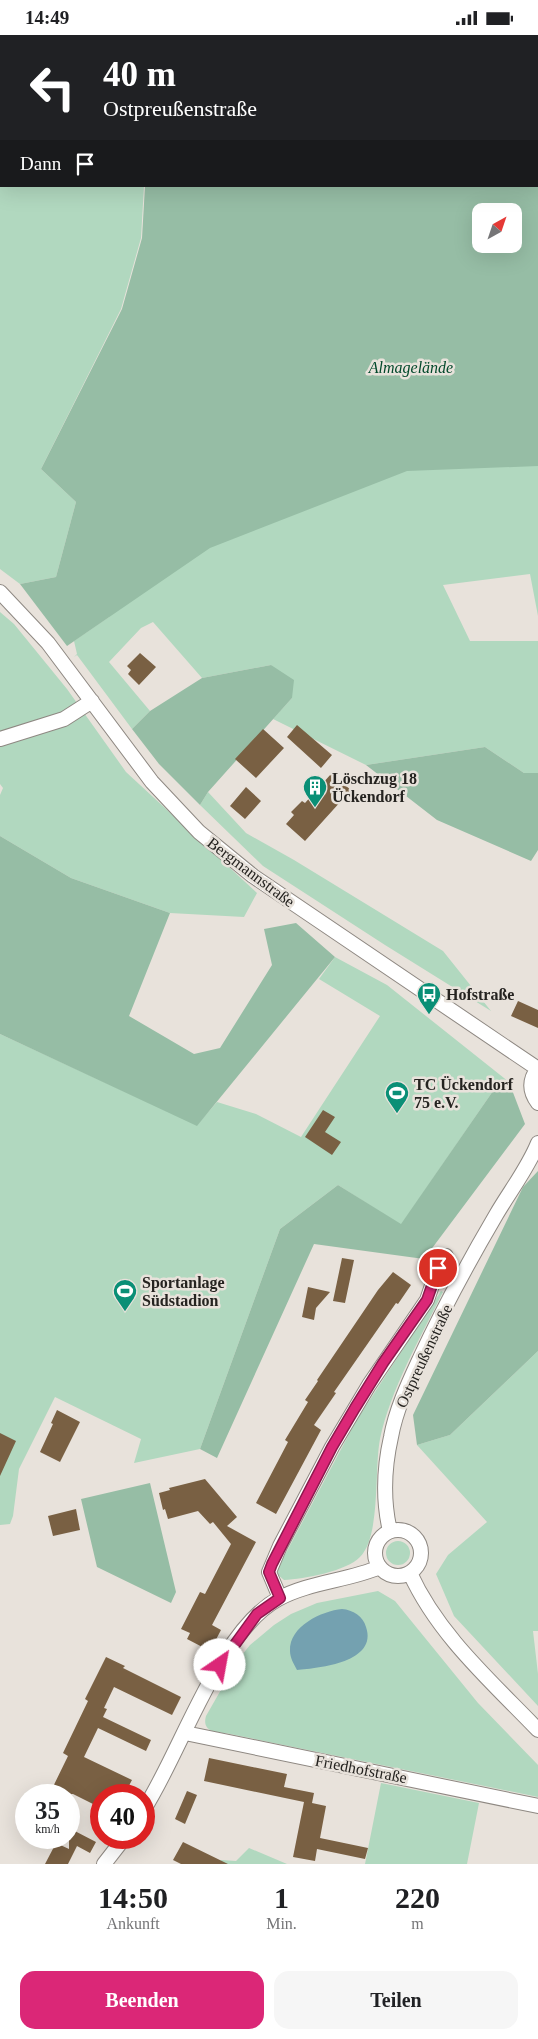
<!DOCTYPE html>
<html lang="de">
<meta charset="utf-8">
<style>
:root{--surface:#fff;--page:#f6f6f6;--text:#202124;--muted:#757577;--accent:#db2777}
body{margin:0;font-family:Georgia,serif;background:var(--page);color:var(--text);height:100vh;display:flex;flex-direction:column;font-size:19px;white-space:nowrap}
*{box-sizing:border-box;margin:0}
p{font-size:16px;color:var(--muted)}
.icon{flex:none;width:28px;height:28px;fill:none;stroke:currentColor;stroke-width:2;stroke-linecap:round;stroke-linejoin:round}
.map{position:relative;height:1829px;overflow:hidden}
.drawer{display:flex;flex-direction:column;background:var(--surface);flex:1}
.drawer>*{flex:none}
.hud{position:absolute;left:0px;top:0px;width:539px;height:152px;box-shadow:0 5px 20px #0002;background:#202124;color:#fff;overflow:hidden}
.needle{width:32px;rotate:40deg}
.controls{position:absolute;left:472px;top:168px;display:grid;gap:10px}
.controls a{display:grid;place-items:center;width:50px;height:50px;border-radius:10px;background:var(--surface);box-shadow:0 5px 20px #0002;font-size:25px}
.speed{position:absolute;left:15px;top:1749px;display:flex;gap:10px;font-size:25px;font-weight:700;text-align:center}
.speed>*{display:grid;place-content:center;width:65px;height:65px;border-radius:50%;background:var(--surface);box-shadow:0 5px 20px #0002;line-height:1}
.speed small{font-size:12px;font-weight:400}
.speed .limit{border:8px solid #d22;background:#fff;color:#111}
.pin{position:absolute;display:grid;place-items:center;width:42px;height:42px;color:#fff;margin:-21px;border:2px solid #fff;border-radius:50%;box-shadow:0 1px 5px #0007}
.me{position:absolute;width:55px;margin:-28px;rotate:33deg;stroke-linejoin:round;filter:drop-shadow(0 0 4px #0008)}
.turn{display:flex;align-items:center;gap:18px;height:105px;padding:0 20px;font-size:22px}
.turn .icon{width:65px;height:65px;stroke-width:2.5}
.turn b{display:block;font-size:35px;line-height:42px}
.then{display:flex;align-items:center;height:48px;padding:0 20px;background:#0003;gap:10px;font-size:19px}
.eta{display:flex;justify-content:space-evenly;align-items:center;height:85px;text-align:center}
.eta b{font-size:30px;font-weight:600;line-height:35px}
.button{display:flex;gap:10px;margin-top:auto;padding:10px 20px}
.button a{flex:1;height:58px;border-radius:15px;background:var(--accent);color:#fff;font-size:20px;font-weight:600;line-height:58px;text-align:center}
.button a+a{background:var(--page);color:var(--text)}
.status{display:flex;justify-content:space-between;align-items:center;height:35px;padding:0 25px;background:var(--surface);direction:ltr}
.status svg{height:14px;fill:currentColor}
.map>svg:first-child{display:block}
.green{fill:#b1d8bf;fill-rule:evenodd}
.forest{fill:#96bda5;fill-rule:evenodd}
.water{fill:#74a1b0}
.building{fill:#796043}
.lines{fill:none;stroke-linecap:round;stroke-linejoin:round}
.minor-casing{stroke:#8e8882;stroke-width:16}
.minor{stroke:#fff;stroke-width:14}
.route-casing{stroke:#8e194d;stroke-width:12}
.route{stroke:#db2777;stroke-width:9}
.labels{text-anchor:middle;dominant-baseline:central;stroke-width:5;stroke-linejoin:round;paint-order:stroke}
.park-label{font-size:16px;font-style:italic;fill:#02492b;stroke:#e8e2db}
.poi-label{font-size:16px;font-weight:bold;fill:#252320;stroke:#e8e2db;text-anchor:start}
.street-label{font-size:16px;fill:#252320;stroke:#e8e2db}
</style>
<div class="status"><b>14:49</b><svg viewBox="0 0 49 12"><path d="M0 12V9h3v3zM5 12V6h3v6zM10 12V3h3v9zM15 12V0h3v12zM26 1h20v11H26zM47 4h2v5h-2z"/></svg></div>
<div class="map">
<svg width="538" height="1829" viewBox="0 0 538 1829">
<rect width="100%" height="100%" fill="#e8e2db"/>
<!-- green -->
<path class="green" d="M0 0 11 1H1V151H144L141 203 121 274 41 434 76 467 56 542 20 549 0 534Z
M538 0V581L530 539 443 550 470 606H538V738H524L485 712 366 730 273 684 292 663 271 630 202 643 153 587 141 593 109 627 150 676 132 694 77 620 74 622 77 619 74 606 109 582 295 199 538 151V1H249ZM481 176H514V209H481Z
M0 577 14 589 67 654 126 737 257 858 244 882 170 878 71 843 0 801V760L3 753 0 749Z
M208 757 246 798 294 825 443 916 491 976 385 910 263 831 200 770Z
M335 922 387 950 509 1047 493 1056 401 1190 338 1150 280 1194 200 1414 134 1428 141 1404 55 1362 19 1434 13 1481 10 1489 0 1490V999L197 1090 217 1067 256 1079 301 1102 380 981 319 944Z
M441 1256 443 1257C421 1301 390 1356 380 1404 374 1435 381 1501 360 1522 347 1536 304 1544 284 1545L278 1540V1533L356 1386Z
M538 1316V1596H533L538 1639V1671L454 1581 436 1539 448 1520 487 1487 417 1410 450 1400Z
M386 1518a12 12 0 1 1 24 0a12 12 0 1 1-24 0Z
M378 1556 395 1566 478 1668 538 1730V1762L225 1698C213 1698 202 1695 206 1681L238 1625 250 1610 274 1590 291 1579 317 1568Z
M381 1748 479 1768 467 1829H365Z
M249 1813 287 1829H219L221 1825 236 1826Z"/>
<!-- forest -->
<path class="forest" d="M66 0H538V431L407 436 210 513 67 611 20 549 56 542 76 467 41 434 122 274 142 203 145 151H538V1H65ZM481 176H514V209H481Z
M271 630 294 645 292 663 208 757 200 770 159 729 132 694 150 676 202 643Z
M485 712 524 738H538V815L531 826 437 785 366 730Z
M0 801 71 843 170 878 129 981 194 1019 220 1013 272 930 264 894 296 888 335 922 197 1091 0 999Z
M509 1047 525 1089 424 1224 314 1209 217 1423 200 1414 280 1194 338 1150 401 1189 493 1056Z
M538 1136V1316L450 1400 417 1410 413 1380 523 1152Z
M150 1448 176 1557 171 1568 97 1532 81 1464Z"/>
<!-- water -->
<path class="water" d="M342 1574C353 1575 363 1581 366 1592 378 1627 320 1633 297 1635 294 1629 290 1623 290 1616 289 1591 322 1576 342 1574Z"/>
<!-- building -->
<path class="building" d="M140 618 156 632 139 650 128 639 131 635 127 631Z
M297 690 332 720 321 733 287 702Z
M263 694 284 713 256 743 235 724Z
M331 739 351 755 305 806 286 789 294 780 291 777 302 766 305 768Z
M246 752 261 766 245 784 230 771Z
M518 966 538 975V993L511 981Z
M323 1075 335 1082 325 1097 341 1107 332 1120 305 1102Z
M342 1223 354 1225 345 1268 333 1266Z
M393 1237 411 1250 398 1269 396 1268 334 1357 336 1358 314 1390 321 1395 276 1479 256 1468 288 1407 285 1405 308 1367 305 1365 318 1346 317 1345 378 1255Z
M308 1252 330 1257 316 1273 314 1285 302 1282Z
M57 1375 80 1387 60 1427 40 1417 53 1389 51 1388Z
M0 1398 16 1406 0 1441Z
M205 1444 237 1482 227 1491 256 1507 212 1590 221 1595 210 1616 187 1604 190 1598 181 1594 200 1557 205 1559 231 1509 213 1487 210 1489 198 1476 168 1484 165 1474 163 1475 159 1458 170 1455 169 1453Z
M76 1474 80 1495 53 1501 48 1481Z
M106 1622 125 1631 123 1633 181 1662 172 1680 114 1652 104 1673 107 1674 103 1682 151 1705 146 1716 98 1693 84 1722 132 1745 124 1760H101V1773L73 1759 49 1760 68 1721 63 1718 88 1666 85 1664Z
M209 1723 287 1739 284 1752 314 1758 312 1768 326 1771 320 1803 368 1813 365 1824 317 1814 315 1826 293 1822 304 1767 204 1746Z
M187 1756 197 1760 185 1789 175 1784Z
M69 1793 96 1807 90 1818 77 1811 68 1829H45L56 1808 69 1814Z
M183 1807 228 1829H181L173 1825Z"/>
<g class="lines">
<!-- minor casing -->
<g class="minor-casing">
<path id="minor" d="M0 557 48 608 152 747 199 797 253 841 538 1034
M0 704 64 684 92 666
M538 1033C529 1045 529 1056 538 1068
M375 1518a23 23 0 1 1 46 0a23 23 0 1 1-46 0Z
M390 1496C383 1466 384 1433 391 1402 396 1374 409 1347 421 1321 444 1272 469 1226 496 1180 510 1156 528 1133 538 1108
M410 1538C438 1600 492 1647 538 1695
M280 1563 269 1537 280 1511 332 1412 369 1350 427 1265 438 1233 446 1221
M185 1698 538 1771
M144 1774C181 1717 219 1596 278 1564 309 1547 347 1546 380 1532
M104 1829 125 1802"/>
</g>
<!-- minor -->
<use href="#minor" class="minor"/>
</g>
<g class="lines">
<!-- route casing -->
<g class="route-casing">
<path id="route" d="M220 1630 257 1579 280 1563 269 1537 272 1529 332 1412 355 1373 383 1328 427 1265 438 1233"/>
</g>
<!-- route -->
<use href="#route" class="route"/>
</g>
<!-- icons -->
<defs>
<g id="building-pin" transform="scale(1.25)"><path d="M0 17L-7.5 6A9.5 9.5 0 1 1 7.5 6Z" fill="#0a8f76" stroke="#e8e2db"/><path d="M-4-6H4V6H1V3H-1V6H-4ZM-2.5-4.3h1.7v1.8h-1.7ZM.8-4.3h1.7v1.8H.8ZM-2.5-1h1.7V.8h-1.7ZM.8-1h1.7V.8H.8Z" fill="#fff"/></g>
<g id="bus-pin" transform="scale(1.25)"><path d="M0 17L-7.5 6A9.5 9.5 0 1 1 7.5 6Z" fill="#0a8f76" stroke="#e8e2db"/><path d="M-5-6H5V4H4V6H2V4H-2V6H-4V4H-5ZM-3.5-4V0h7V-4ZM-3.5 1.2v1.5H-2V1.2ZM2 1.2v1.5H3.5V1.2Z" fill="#fff"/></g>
<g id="stadium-pin" transform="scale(1.25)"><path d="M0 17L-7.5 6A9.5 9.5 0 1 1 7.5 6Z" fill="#0a8f76" stroke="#e8e2db"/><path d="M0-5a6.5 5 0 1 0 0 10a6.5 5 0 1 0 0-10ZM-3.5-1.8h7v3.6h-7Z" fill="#fff"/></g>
</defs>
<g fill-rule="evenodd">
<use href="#building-pin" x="315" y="752"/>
<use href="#bus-pin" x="429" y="959"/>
<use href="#stadium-pin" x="397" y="1058"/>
<use href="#stadium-pin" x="125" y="1256"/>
</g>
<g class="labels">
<!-- park labels -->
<g class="park-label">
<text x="411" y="332">Almagelände</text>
</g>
<!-- poi labels -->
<g class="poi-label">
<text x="332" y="743">Löschzug 18<tspan x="332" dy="18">Ückendorf</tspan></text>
<text x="446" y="959">Hofstraße</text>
<text x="414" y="1049">TC Ückendorf<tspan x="414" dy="18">75 e.V.</tspan></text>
<text x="142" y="1247">Sportanlage<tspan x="142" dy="18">Südstadion</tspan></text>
</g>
<!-- street labels -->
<g class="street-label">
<text transform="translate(251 837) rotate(37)">Bergmannstraße</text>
<text transform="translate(424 1321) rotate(-65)">Ostpreußenstraße</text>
<text transform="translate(361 1734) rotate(11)">Friedhofstraße</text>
</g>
</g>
</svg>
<div class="controls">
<a><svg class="needle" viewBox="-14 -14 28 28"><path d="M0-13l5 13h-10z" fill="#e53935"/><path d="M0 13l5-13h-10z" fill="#757577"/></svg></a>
</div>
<div class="speed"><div>35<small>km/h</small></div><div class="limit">40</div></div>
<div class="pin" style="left:438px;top:1233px;background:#d93025"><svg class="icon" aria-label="arrive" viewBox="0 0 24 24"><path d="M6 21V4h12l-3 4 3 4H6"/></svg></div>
<svg class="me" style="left:220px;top:1630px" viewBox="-20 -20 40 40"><circle r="19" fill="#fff"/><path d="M0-13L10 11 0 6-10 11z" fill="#db2777"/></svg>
<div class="hud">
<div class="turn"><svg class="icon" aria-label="left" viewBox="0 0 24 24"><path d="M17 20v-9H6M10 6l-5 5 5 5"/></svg><div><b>40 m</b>Ostpreußenstraße</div></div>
<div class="then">Dann<svg class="icon" aria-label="arrive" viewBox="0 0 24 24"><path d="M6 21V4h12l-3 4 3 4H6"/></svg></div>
</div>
</div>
<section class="drawer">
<div class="eta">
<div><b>14:50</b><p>Ankunft</p></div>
<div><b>1</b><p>Min.</p></div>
<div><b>220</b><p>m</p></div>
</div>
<div class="button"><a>Beenden</a><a>Teilen</a></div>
</section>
